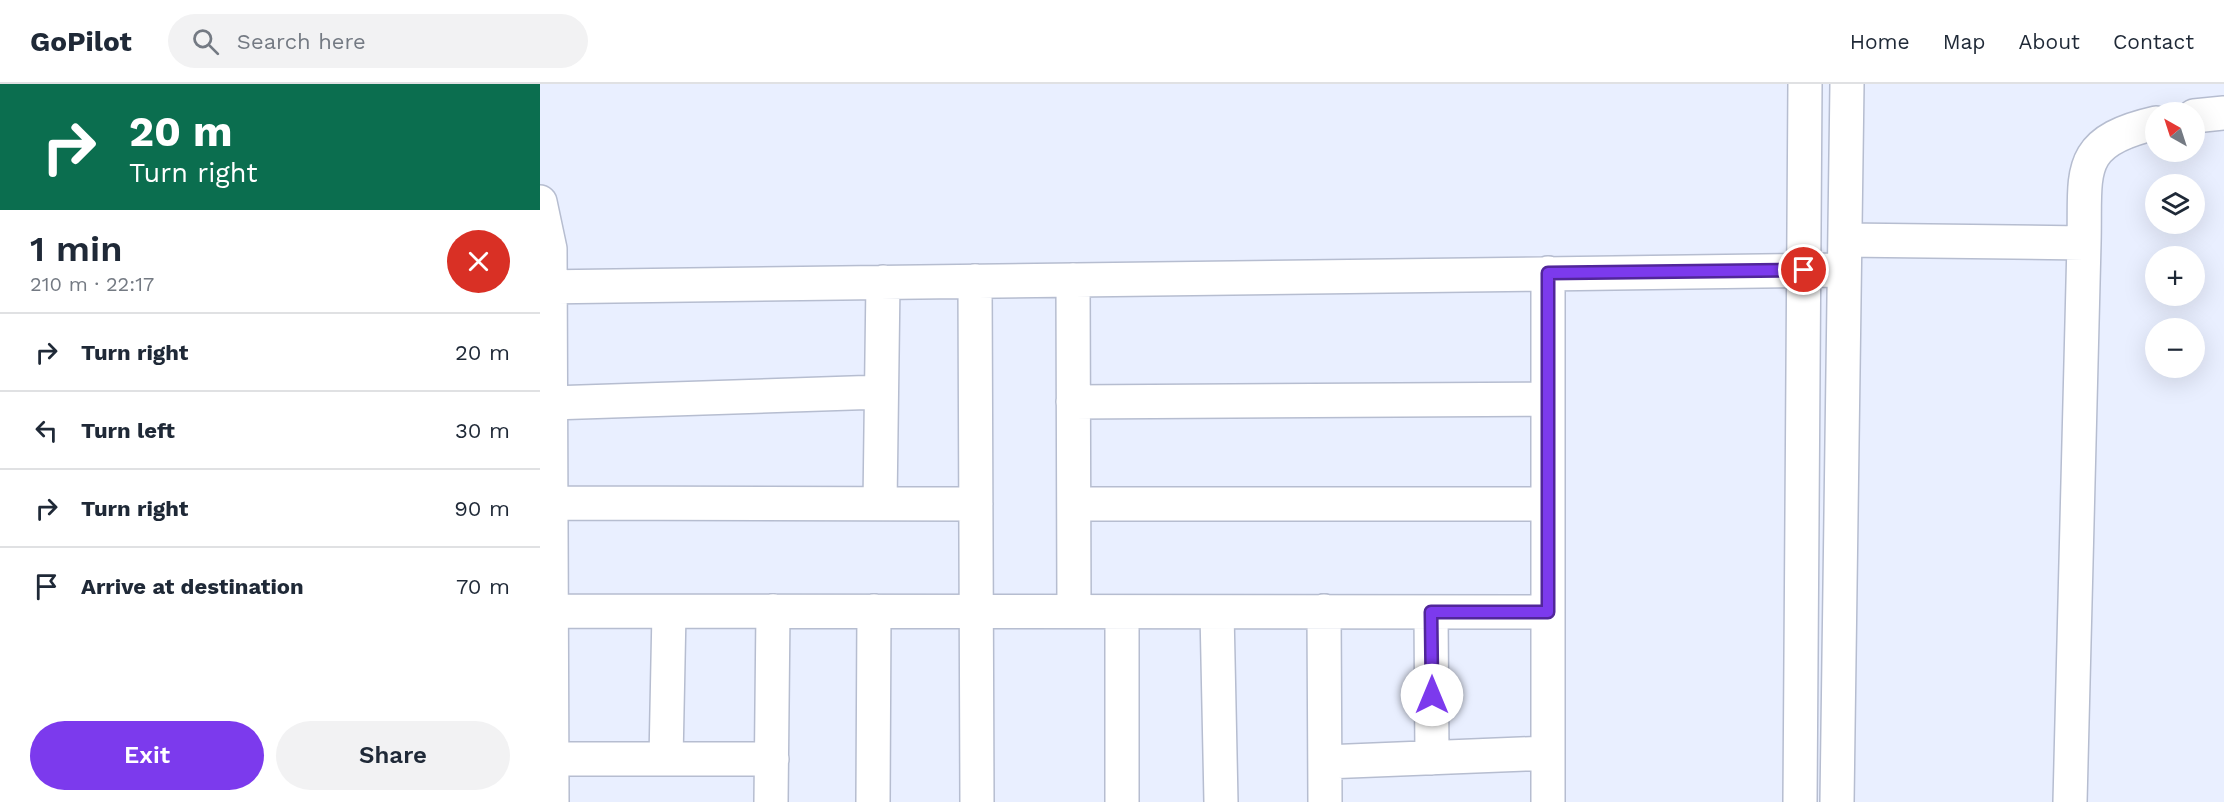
<!DOCTYPE html>
<meta charset="utf-8">
<style>
:root{--surface:#fff;--page:#f2f2f3;--text:#1f2937;--muted:#747a83;--line:#e0e1e3;--accent:#7c3aed}
body{margin:0;font-family:"Work Sans",sans-serif;background:var(--page);color:var(--text);height:100vh;display:flex;flex-direction:column;font-size:22px;white-space:nowrap}
*{box-sizing:border-box;margin:0}
p{font-size:20px;color:var(--muted)}
.icon{flex:none;width:33px;height:33px;fill:none;stroke:currentColor;stroke-width:2;stroke-linecap:round;stroke-linejoin:round}
.map{position:relative;flex:1;overflow:hidden}
.drawer{display:flex;flex-direction:column;background:var(--surface);width:540px}
.drawer>*{flex:none}
.banner{background:#0b6e4f;color:#fff;overflow:hidden}
.needle{width:39px;rotate:321deg}
.controls{position:absolute;left:1605px;top:18px;display:grid;gap:12px}
.controls a{display:grid;place-items:center;width:60px;height:60px;border-radius:50%;background:var(--surface);box-shadow:0 6px 24px #0002;font-size:30px}
.pin{position:absolute;display:grid;place-items:center;width:51px;height:51px;color:#fff;margin:-26px;border:3px solid #fff;border-radius:50%;box-shadow:0 2px 6px #0007}
.me{position:absolute;width:66px;margin:-33px;rotate:0deg;stroke-linejoin:round;filter:drop-shadow(0 0 4px #0008)}
.turn{display:flex;align-items:center;gap:21px;height:126px;padding:0 30px;font-size:27px}
.turn .icon{width:78px;height:78px;stroke-width:2.5}
.turn b{display:block;font-size:42px;line-height:51px}
.round{display:grid;place-items:center;flex:none;width:63px;height:63px;border-radius:32px;background:var(--page)}
.summary{display:flex;align-items:center;justify-content:space-between;height:102px;padding:0 30px}
h1{font-size:36px;font-weight:600;line-height:45px}
.button{display:flex;gap:12px;margin-top:auto;padding:12px 30px}
.button a{flex:1;height:69px;border-radius:36px;background:var(--accent);color:#fff;font-size:24px;font-weight:600;line-height:69px;text-align:center}
.button a+a{background:var(--page);color:var(--text)}
ul{padding:0;list-style:none}
li{display:flex;align-items:center;gap:18px;height:78px;padding:0 30px;border-top:2px solid var(--line)}
li div{flex:1}
li b{display:block;font-size:22px}
li em{font-style:normal}
header{display:flex;align-items:center;gap:36px;box-sizing:border-box;height:84px;padding:0 30px;background:var(--surface);border-bottom:2px solid var(--line)}
header strong{font-size:28px}
nav{display:flex;gap:33px;margin-inline-start:auto;font-size:21px}
.search{width:420px;height:54px;background:var(--page);display:flex;align-items:center;gap:15px;box-sizing:border-box;padding:0 21px;border-radius:33px;color:var(--muted);font-size:22px}
main{display:flex;flex:1;min-height:0}
.map>svg:first-child{display:block}
.lines{fill:none;stroke-linecap:round;stroke-linejoin:round}
.minor-casing{stroke:#b6bdd0;stroke-width:36}
.minor{stroke:#fff;stroke-width:33}
.route-casing{stroke:#51269a;stroke-width:15}
.route{stroke:#7c3aed;stroke-width:10}
</style>
<header>
<strong>GoPilot</strong>
<div class="search"><svg class="icon" aria-label="search" viewBox="0 0 24 24"><circle cx="10" cy="10" r="6"/><path d="M15 15l6 6"/></svg>Search here</div>
<nav><a>Home</a><a>Map</a><a>About</a><a>Contact</a></nav>
</header>
<main>
<section class="drawer">
<div class="banner">
<div class="turn"><svg class="icon" aria-label="right" viewBox="0 0 24 24"><path d="M7 20v-9h11M14 6l5 5-5 5"/></svg><div><b>20 m</b>Turn right</div></div>
</div>
<div class="summary"><div><h1>1 min</h1><p>210 m · 22:17</p></div><a class="round" style="background:#d93025;color:#fff"><svg class="icon" aria-label="close" viewBox="0 0 24 24"><path d="M6 6l12 12M18 6L6 18"/></svg></a></div>
<ul>
<li><svg class="icon" aria-label="right" viewBox="0 0 24 24"><path d="M7 20v-9h11M14 6l5 5-5 5"/></svg><div><b>Turn right</b></div><em>20 m</em></li>
<li><svg class="icon" aria-label="left" viewBox="0 0 24 24"><path d="M17 20v-9H6M10 6l-5 5 5 5"/></svg><div><b>Turn left</b></div><em>30 m</em></li>
<li><svg class="icon" aria-label="right" viewBox="0 0 24 24"><path d="M7 20v-9h11M14 6l5 5-5 5"/></svg><div><b>Turn right</b></div><em>90 m</em></li>
<li><svg class="icon" aria-label="arrive" viewBox="0 0 24 24"><path d="M6 21V4h12l-3 4 3 4H6"/></svg><div><b>Arrive at destination</b></div><em>70 m</em></li>
</ul>
<div class="button"><a>Exit</a><a>Share</a></div>
</section>
<div class="map">
<svg width="1684" height="718" viewBox="0 0 1684 718">
<rect width="100%" height="100%" fill="#e9efff"/>
<g class="lines">
<!-- minor casing -->
<g class="minor-casing">
<path id="minor" d="M1654 32 1684 29
M0 118 10 165 12 718
M1305 156 1544 159 1530 718
M1544 159C1546 88 1533 58 1616 39
M533 196 534 527
M435 197 437 718
M0 203 1304 186
M533 318 1008 315
M11 319 341 308
M11 419 436 420
M340 420 343 198
M534 420H1008
M12 527 1008 528
M784 527 785 718
M677 528 681 718
M891 528 892 674
M12 675H232
M126 675 129 528
M785 678 1008 669
M231 718 233 527
M333 718 334 527
M582 718V528
M1008 718V189
M1260 718 1265 0
M1297 718 1307 0"/>
</g>
<!-- minor -->
<use href="#minor" class="minor"/>
</g>
<g class="lines">
<!-- route casing -->
<g class="route-casing">
<path id="route" d="M892 611 891 528H1008V189L1264 186"/>
</g>
<!-- route -->
<use href="#route" class="route"/>
</g>
</svg>
<div class="controls">
<a><svg class="needle" viewBox="-14 -14 28 28"><path d="M0-13l5 13h-10z" fill="#e53935"/><path d="M0 13l5-13h-10z" fill="#747a83"/></svg></a>
<a><svg class="icon" aria-label="layers" viewBox="0 0 24 24"><path d="M12 4l9 5-9 5-9-5zM3 14l9 5 9-5"/></svg></a>
<a>+</a>
<a>−</a>
</div>
<div class="pin" style="left:1264px;top:186px;background:#d93025"><svg class="icon" aria-label="arrive" viewBox="0 0 24 24"><path d="M6 21V4h12l-3 4 3 4H6"/></svg></div>
<svg class="me" style="left:892px;top:611px" viewBox="-20 -20 40 40"><circle r="19" fill="#fff"/><path d="M0-13L10 11 0 6-10 11z" fill="#7c3aed"/></svg>
</div>
</main>
